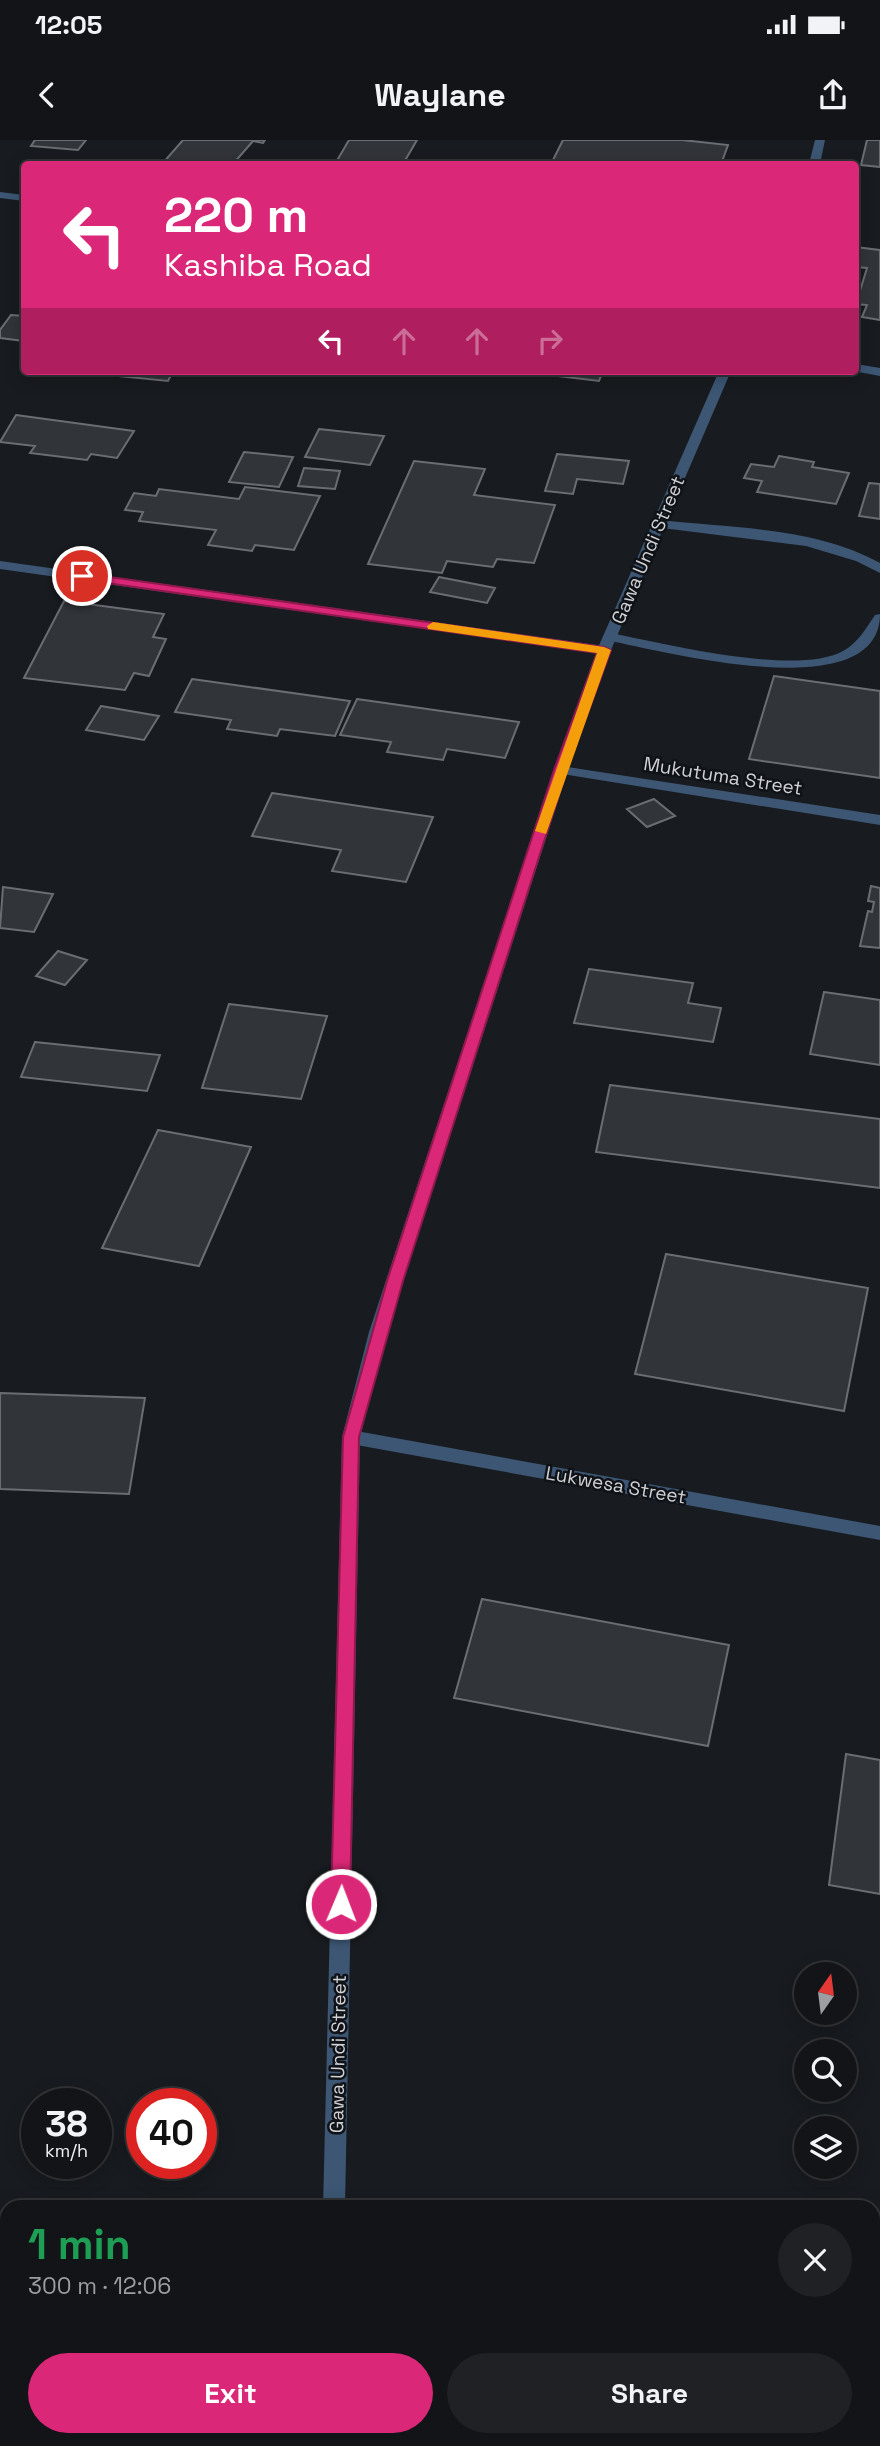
<!DOCTYPE html>
<meta charset="utf-8">
<style>
:root{--surface:#121417;--page:#1f2124;--text:#f1f3f6;--muted:#9c9ea1;--line:#313336;--accent:#db2777}
body{margin:0;font-family:"Space Grotesk",sans-serif;background:var(--page);color:var(--text);height:100vh;display:flex;flex-direction:column;font-size:26px;white-space:nowrap}
*{box-sizing:border-box;margin:0}
p{font-size:23px;color:var(--muted)}
.icon{flex:none;width:38px;height:38px;fill:none;stroke:currentColor;stroke-width:2;stroke-linecap:round;stroke-linejoin:round}
.map{position:relative;flex:1;overflow:hidden}
.panel{position:absolute;left:0px;top:2060px;width:880px;height:247px;display:flex;flex-direction:column;background:var(--surface);border-radius:21px 21px 0 0;box-shadow:0 4px 18px #0003,0 0 0 2px var(--line)}
.panel>*{flex:none}
.hud{position:absolute;left:21px;top:21px;width:838px;height:214px;border-radius:7px;box-shadow:0 4px 18px #0003,0 0 0 2px var(--line);background:#db2777;color:#fff;overflow:hidden}
.needle{width:46px;rotate:14deg}
.controls{position:absolute;left:794px;top:1822px;display:grid;gap:14px}
.controls a{display:grid;place-items:center;width:63px;height:63px;border-radius:50%;background:var(--surface);box-shadow:0 4px 18px #0003,0 0 0 2px var(--line);font-size:35px}
.speed{position:absolute;left:21px;top:1948px;display:flex;gap:14px;font-size:35px;font-weight:700;text-align:center}
.speed>*{display:grid;place-content:center;width:91px;height:91px;border-radius:50%;background:var(--surface);box-shadow:0 4px 18px #0003,0 0 0 2px var(--line);line-height:1}
.speed small{font-size:18px;font-weight:400}
.speed .limit{border:10px solid #d22;background:#fff;color:#111}
.pin{position:absolute;display:grid;place-items:center;width:60px;height:60px;color:#fff;margin:-30px;border:4px solid #fff;border-radius:50%;box-shadow:0 2px 7px #0007}
.me{position:absolute;width:77px;margin:-38px;rotate:1deg;stroke-linejoin:round;filter:drop-shadow(0 0 5px #0008)}
.turn{display:flex;align-items:center;gap:24px;height:147px;padding:0 28px;font-size:32px}
.turn .icon{width:91px;height:91px;stroke-width:2.5}
.turn b{display:block;font-size:49px;line-height:60px}
.lanes{display:flex;align-items:center;height:66px;padding:0 28px;background:#0003;justify-content:center;gap:35px;direction:ltr}
.lanes .off{opacity:.35}
.round{display:grid;place-items:center;flex:none;width:74px;height:74px;border-radius:37px;background:var(--page)}
.overview{display:flex;align-items:center;justify-content:space-between;height:119px;padding:0 28px}
h1{font-size:42px;font-weight:600;line-height:52px;color:#1e9e55}
.primary-button{display:flex;gap:14px;margin-top:auto;padding:14px 28px}
.primary-button a{flex:1;height:80px;border-radius:42px;background:var(--accent);color:#fff;font-size:28px;font-weight:600;line-height:80px;text-align:center}
.primary-button a+a{background:var(--page);color:var(--text)}
.status{display:flex;justify-content:space-between;align-items:center;height:49px;padding:0 35px;background:var(--surface);direction:ltr}
.status svg{height:19px;fill:currentColor}
header{display:flex;justify-content:space-between;align-items:center;height:91px;padding:0 28px;background:var(--surface);font-size:32px;font-weight:600}
.map>svg:first-child{display:block}
.building{fill:#313439;stroke:#6a6e73;stroke-width:2}
.lines{fill:none;stroke-linecap:round;stroke-linejoin:round}
.service{fill:#3c5673;fill-rule:evenodd}
.minor{fill:#3c5673;fill-rule:evenodd}
.tertiary{fill:#3c5673;fill-rule:evenodd}
.route{fill:#db2777;stroke:#8e194d;stroke-width:2}
.slow{fill:#f59e0b}
.labels{text-anchor:middle;dominant-baseline:central;stroke-width:5;stroke-linejoin:round;paint-order:stroke}
.street-label{font-size:19px;fill:#cfd1d4;stroke:#0f1216}
</style>
<div class="status"><b>12:05</b><svg viewBox="0 0 49 12"><path d="M0 12V9h3v3zM5 12V6h3v6zM10 12V3h3v9zM15 12V0h3v12zM26 1h20v11H26zM47 4h2v5h-2z"/></svg></div>
<header><svg class="icon" aria-label="back" viewBox="0 0 24 24"><path d="M15 5l-7 7 7 7"/></svg>Waylane<svg class="icon" aria-label="share" viewBox="0 0 24 24"><path d="M12 15V3M7 8l5-5 5 5M5 13v7h14v-7"/></svg></header>
<div class="map">
<svg width="880" height="2306" viewBox="0 0 880 2306">
<rect width="100%" height="100%" fill="#181b1f"/>
<!-- building -->
<path class="building" d="M35 0H86L78 10 31 6Z
M183 0H265L263 3 253 1 233 24H162Z
M349 0H417L403 24H335Z
M563 0H682L728 5 721 24H551Z
M867 0H880V27L861 25Z
M856 107 880 110V180L862 177 867 165 856 164 867 128 856 127Z
M11 175 24 176V201L0 198V190Z
M98 231H173L168 241 97 234Z
M516 231H603L599 241Z
M16 275 134 291 117 318 91 314 87 320 30 313 35 306 0 302Z
M319 289 384 296 370 325 305 317Z
M244 312 293 317 279 347 229 342Z
M557 314 629 321 623 344 577 339 573 354 545 351Z
M779 316 814 322 812 327 849 333 836 364 757 352 762 341 744 338 751 324 774 327Z
M414 321 485 329 474 355 555 365 534 423 497 419 493 427 447 421 442 433 368 424Z
M304 328 340 331 335 349 298 346Z
M869 343 880 344V379L859 376Z
M245 347 320 356 294 410 255 405 252 411 208 405 216 390 139 381 143 372 125 370 134 353 156 356 159 349 239 359Z
M439 437 495 448 487 463 430 452Z
M64 461 164 474 153 497 166 499 149 536 134 533 125 550 24 538Z
M774 536 880 551V638L749 619Z
M192 539 350 561 335 596 280 589 277 596 227 589 231 580 175 572Z
M357 559 519 582 505 618 447 609 443 620 387 612 391 602 340 595Z
M101 566 159 576 144 600 86 590Z
M272 653 433 677 406 742 332 731 341 710 252 696Z
M654 659 675 676 647 687 627 669Z
M871 746 880 748V808L860 806 868 771 872 772 874 762 868 761Z
M3 747 53 754 34 792 0 788Z
M58 811 87 820 65 845 36 836Z
M589 829 693 843 688 863 721 868 713 902 574 883Z
M824 852 880 860V925L810 914Z
M229 864 327 876 301 959 202 948Z
M35 902 160 915 147 951 21 937Z
M610 945 880 979V1048L596 1012Z
M158 990 251 1007 199 1126 102 1108Z
M666 1114 868 1148 844 1271 635 1234Z
M0 1253 145 1258 129 1354 0 1349Z
M482 1459 729 1505 708 1606 454 1558Z
M846 1614 880 1620V1754L829 1745Z
M0 2223H7V2300H242V2306H0Z"/>
<g class="lines">
<!-- service -->
<path class="service" d="M659 380C731 388 816 387 880 423V433L856 421 806 406 654 387 652 384Z
M880 474C880 569 663 511 610 501L603 497 610 493C664 503 795 537 843 511 858 503 866 488 875 475Z"/>
<!-- minor -->
<path class="minor" d="M0 52 24 55V61L0 58Z
M856 224 880 228V236L853 231H856Z
M0 421 604 506 611 510 604 514 0 429Z
M561 626 880 675V685L556 633V627Z
M351 1290 880 1386V1400L351 1304 345 1302 342 1297 345 1292Z
M7 2085V2107L0 2108V2086Z"/>
<!-- tertiary -->
<path class="tertiary" d="M815 0H825L820 24H809Z
M719 231H731L611 510 568 630 387 1192 360 1297 345 2067H323L342 1297 369 1192 554 630 597 510Z
M310 2300H334V2306H310Z"/>
</g>
<!-- route -->
<path class="route" d="M82 433 604 507 611 510 567 630 403 1141 359 1297 350 1764 348 1770H334L331 1764 343 1297 387 1141 554 630 597 513 78 439V434Z"/>
<!-- slow -->
<path class="slow" d="M433 482 604 507 611 510 546 694 535 691 597 513 428 489 427 486Z"/>
<g class="labels">
<!-- street labels -->
<g class="street-label">
<text transform="translate(648 410) rotate(-67)">Gawa Undi Street</text>
<text transform="translate(723 636) rotate(9)">Mukutuma Street</text>
<text transform="translate(616 1345) rotate(10)">Lukwesa Street</text>
<text transform="translate(338 1914) rotate(-89)">Gawa Undi Street</text>
</g>
</g>
</svg>
<div class="controls">
<a><svg class="needle" viewBox="-14 -14 28 28"><path d="M0-13l5 13h-10z" fill="#e53935"/><path d="M0 13l5-13h-10z" fill="#9c9ea1"/></svg></a>
<a><svg class="icon" aria-label="search" viewBox="0 0 24 24"><circle cx="10" cy="10" r="6"/><path d="M15 15l6 6"/></svg></a>
<a><svg class="icon" aria-label="layers" viewBox="0 0 24 24"><path d="M12 4l9 5-9 5-9-5zM3 14l9 5 9-5"/></svg></a>
</div>
<div class="speed"><div>38<small>km/h</small></div><div class="limit">40</div></div>
<div class="pin" style="left:82px;top:436px;background:#d93025"><svg class="icon" aria-label="arrive" viewBox="0 0 24 24"><path d="M6 21V4h12l-3 4 3 4H6"/></svg></div>
<svg class="me" style="left:341px;top:1764px" viewBox="-20 -20 40 40"><circle r="17" fill="#db2777" stroke="#fff" stroke-width="3"/><path d="M0-11L8 9 0 5-8 9z" fill="#fff"/></svg>
<div class="hud">
<div class="turn"><svg class="icon" aria-label="left" viewBox="0 0 24 24"><path d="M17 20v-9H6M10 6l-5 5 5 5"/></svg><div><b>220 m</b>Kashiba Road</div></div>
<div class="lanes"><svg class="icon" aria-label="left" viewBox="0 0 24 24"><path d="M17 20v-9H6M10 6l-5 5 5 5"/></svg><svg class="icon off" aria-label="ahead" viewBox="0 0 24 24"><path d="M12 20V5M6 11l6-6 6 6"/></svg><svg class="icon off" aria-label="ahead" viewBox="0 0 24 24"><path d="M12 20V5M6 11l6-6 6 6"/></svg><svg class="icon off" aria-label="right" viewBox="0 0 24 24"><path d="M7 20v-9h11M14 6l5 5-5 5"/></svg></div>
</div>
<section class="panel">
<div class="overview"><div><h1>1 min</h1><p>300 m · 12:06</p></div><a class="round"><svg class="icon" aria-label="close" viewBox="0 0 24 24"><path d="M6 6l12 12M18 6L6 18"/></svg></a></div>
<div class="primary-button"><a>Exit</a><a>Share</a></div>
</section>
</div>
